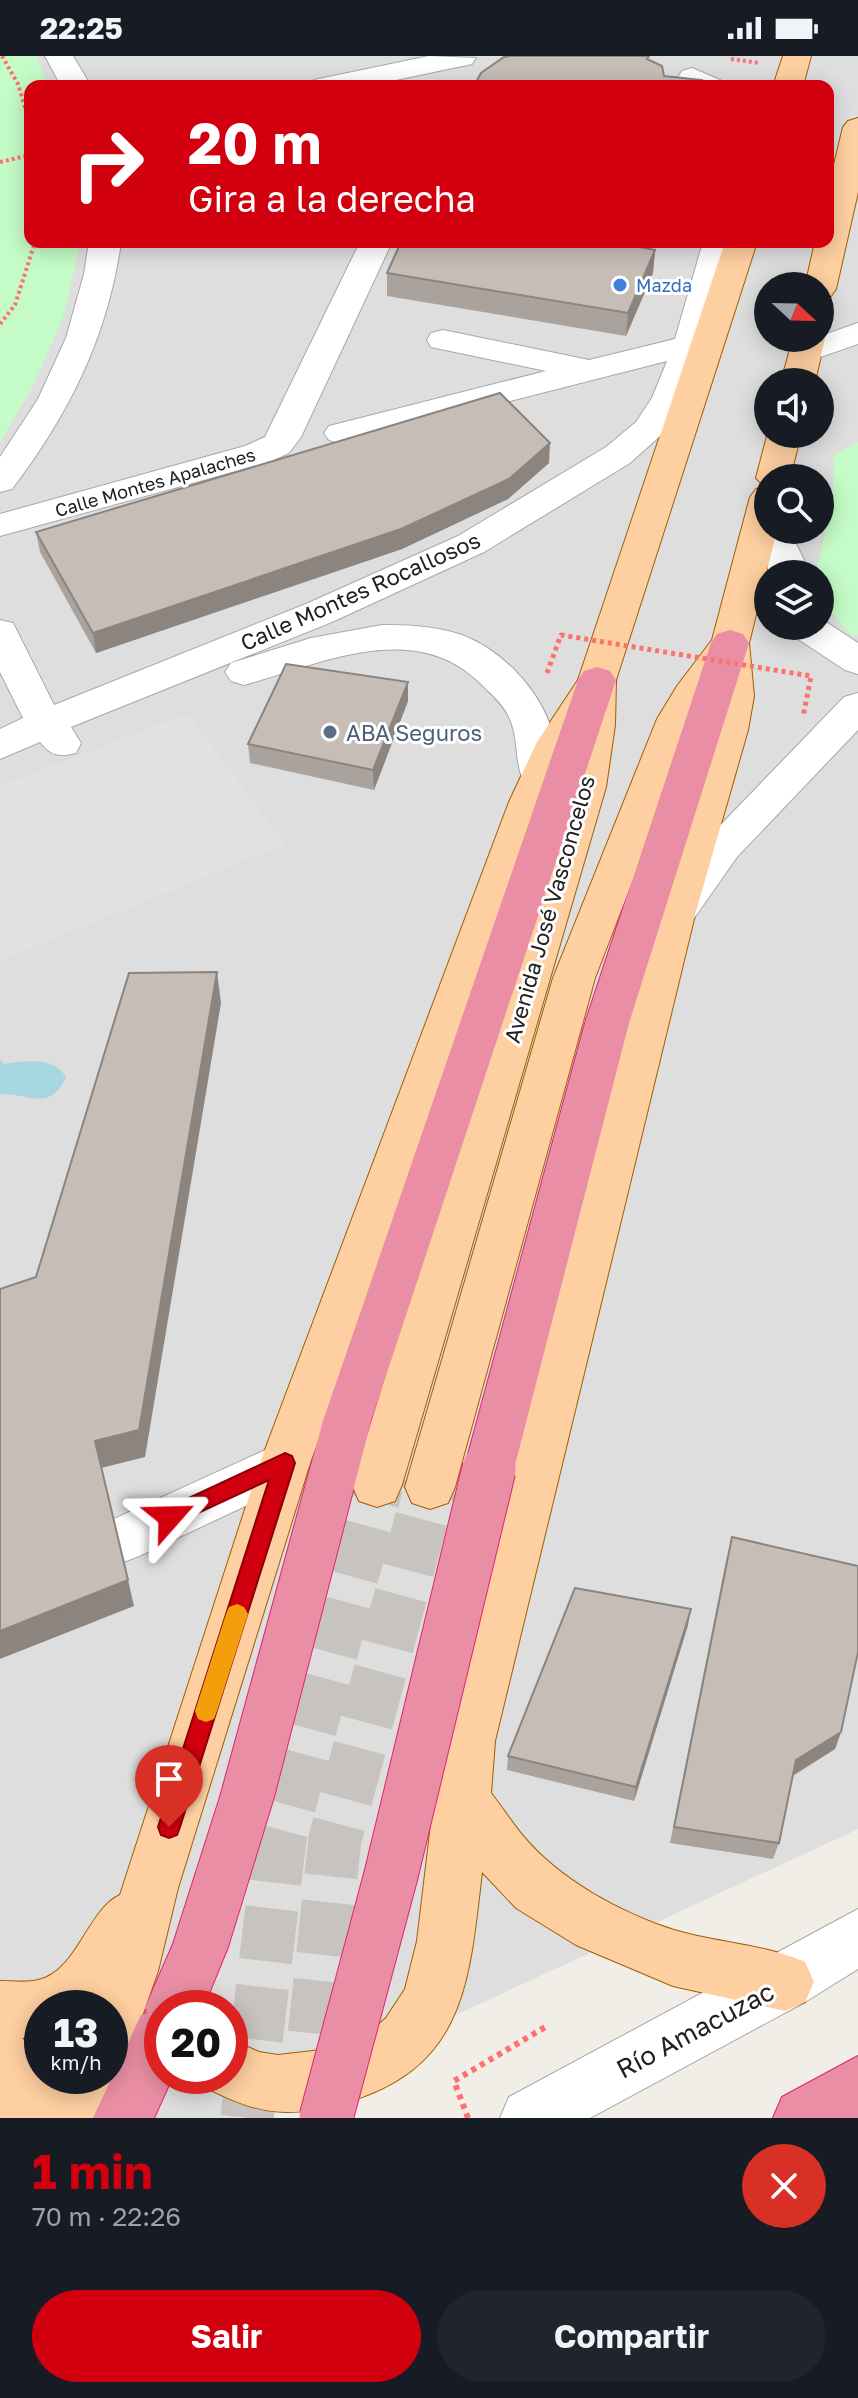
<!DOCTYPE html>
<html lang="es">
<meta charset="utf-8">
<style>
:root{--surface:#171b24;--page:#20242c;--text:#f1f3f6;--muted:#9ea1a6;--accent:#d2000e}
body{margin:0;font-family:"Golos Text",sans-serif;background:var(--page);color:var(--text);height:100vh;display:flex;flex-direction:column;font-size:30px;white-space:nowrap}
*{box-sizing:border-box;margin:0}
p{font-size:26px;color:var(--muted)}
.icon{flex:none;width:44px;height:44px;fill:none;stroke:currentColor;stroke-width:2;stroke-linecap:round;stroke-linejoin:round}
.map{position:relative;height:2062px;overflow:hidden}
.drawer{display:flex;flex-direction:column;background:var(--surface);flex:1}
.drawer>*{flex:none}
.top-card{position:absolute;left:24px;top:24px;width:810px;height:168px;border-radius:16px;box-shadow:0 4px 20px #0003;background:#d2000e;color:#fff;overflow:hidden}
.needle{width:52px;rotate:112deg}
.tools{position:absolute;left:754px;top:216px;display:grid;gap:16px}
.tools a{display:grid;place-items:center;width:80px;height:80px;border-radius:50%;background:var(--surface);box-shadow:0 4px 20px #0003;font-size:40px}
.speed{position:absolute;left:24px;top:1934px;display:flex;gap:16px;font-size:40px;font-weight:700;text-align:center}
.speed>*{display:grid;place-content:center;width:104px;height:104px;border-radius:50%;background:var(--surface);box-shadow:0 4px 20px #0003;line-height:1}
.speed small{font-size:20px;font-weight:400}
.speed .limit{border:12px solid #d22;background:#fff;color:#111}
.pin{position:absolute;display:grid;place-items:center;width:68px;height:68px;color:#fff;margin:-82px -34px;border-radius:50% 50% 50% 0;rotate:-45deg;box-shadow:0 0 8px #0007}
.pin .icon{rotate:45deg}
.me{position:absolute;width:88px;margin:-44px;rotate:65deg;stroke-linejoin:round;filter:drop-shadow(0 0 6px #0008)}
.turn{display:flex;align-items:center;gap:28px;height:168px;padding:0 32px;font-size:36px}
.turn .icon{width:104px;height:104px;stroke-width:2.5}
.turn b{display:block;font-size:56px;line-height:68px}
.round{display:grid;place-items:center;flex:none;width:84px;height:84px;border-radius:42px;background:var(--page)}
.overview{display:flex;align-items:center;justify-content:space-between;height:136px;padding:0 32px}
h1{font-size:48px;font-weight:700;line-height:60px;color:var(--accent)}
.primary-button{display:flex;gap:16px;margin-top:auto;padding:16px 32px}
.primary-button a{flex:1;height:92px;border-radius:48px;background:var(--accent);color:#fff;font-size:32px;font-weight:700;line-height:92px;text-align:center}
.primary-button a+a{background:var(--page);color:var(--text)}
.status{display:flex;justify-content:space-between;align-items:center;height:56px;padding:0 40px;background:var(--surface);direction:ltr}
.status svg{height:22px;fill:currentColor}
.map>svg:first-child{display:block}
.residential{fill:#dfdede;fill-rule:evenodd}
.park{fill:#c5fbc6}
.parking{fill:#e1e1e1}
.water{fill:#a7d7e0}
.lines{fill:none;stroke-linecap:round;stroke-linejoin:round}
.major-tunnel{stroke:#c7c4bf;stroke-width:53;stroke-dasharray:53 26;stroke-linecap:butt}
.minor-casing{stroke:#a8a8a8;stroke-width:2}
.major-casing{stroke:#9e5f00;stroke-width:2}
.highway-casing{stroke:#e02471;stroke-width:2}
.path-far1{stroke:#fd726d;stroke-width:4;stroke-dasharray:3 3;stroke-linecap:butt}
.path{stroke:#fd726d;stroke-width:6;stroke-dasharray:5 5;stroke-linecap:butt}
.minor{fill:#fff;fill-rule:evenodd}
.major{fill:#fecfa0;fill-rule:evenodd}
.highway{fill:#ea8ea5;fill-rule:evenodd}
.highway-bridge-casing{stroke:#e02471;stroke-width:55;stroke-linecap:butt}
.path-bridge{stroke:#fd726d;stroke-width:5;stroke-dasharray:4 4;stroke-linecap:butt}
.highway-bridge{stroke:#ea8ea5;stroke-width:53}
.wall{fill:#aaa39d}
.shaded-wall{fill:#8b847f}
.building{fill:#c6bdb6;stroke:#8b847f;stroke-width:2}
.route{fill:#d2000e;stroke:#880009;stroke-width:2}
.slow{fill:#f59e0b}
.shop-dot{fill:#3f7fe0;stroke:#fff;stroke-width:3}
.service-dot{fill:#5c6f8a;stroke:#fff;stroke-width:3}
.labels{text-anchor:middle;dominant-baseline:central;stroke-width:6;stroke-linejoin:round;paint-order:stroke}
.far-shop-label{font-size:18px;fill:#366cbe;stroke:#fff;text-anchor:start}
.far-street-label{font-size:18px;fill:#212121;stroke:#fff}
.street-label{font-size:22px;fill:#212121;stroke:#fff}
.service-label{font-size:22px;fill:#4e5e75;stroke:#fff;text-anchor:start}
.near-street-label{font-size:26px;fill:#212121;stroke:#fff}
</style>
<div class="status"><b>22:25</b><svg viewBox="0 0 49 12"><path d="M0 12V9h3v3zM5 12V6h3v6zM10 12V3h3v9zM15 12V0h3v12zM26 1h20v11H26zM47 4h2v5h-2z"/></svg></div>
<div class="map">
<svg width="858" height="2062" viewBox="0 0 858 2062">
<rect width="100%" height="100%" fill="#f1ede7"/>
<!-- residential -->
<path class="residential" d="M0 0H858V1773L233 2062H0ZM30 30H828V186H30ZM768 230H820V282H768ZM768 326H820V378H768ZM768 422H820V474H768ZM768 518H820V570H768ZM42 1952H110V2020H42ZM162 1952H230V2020H162Z"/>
<!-- park -->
<path class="park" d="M0 0H36L48 30H30V186H80L65 256 34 329 0 386Z
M858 386V579L852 580C833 559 820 547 820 518H815L833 447 834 399Z"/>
<!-- parking -->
<path class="parking" d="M188 657 285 788 0 905V730Z"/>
<!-- water -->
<path class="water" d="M0 1004 4 1008C27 1005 52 999 66 1021 50 1057 29 1037 0 1038Z"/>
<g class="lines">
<!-- major-tunnel -->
<path class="major-tunnel" d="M306 2056 335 1783 430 1431
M247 2062 280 1783 377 1429"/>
<!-- minor casing -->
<g class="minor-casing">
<path id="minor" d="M45 0H73L91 30H61Z
M429 0 476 2 472 8 367 30H309L314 24Z
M692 12 720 24 725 30C709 30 687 35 678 21L682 15Z
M89 186H121C108 280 69 358 12 433L0 436V401L38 343 66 282 84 218Z
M360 186H392L301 381 289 397 269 406 0 480V458L245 390 265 381Z
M706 186H739L732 195 706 289 686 343 660 380 630 407 484 496 332 566 71 671 81 687 76 697C59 701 51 700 40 686L0 703V673L23 662 0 616V564L13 567 54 649 306 548 458 480 606 391 636 366 652 342 667 305 341 388 329 384 324 377 329 370 546 315 431 291 427 284 431 277 443 274 589 304 675 283 701 193Z
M858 267V288L806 306 794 303 789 296 794 289Z
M768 463V474H789L804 504V518H768V504L753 474 758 466Z
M820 562 858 587V618L845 614 792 579 786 570H820Z
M382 569C409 569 436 570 462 579 506 596 547 641 555 688 557 703 562 717 554 730L540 734 526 730C513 708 520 681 508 659 502 647 490 637 480 627 414 562 320 608 244 629L231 625 225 616 231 607 311 582Z
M858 637V674L737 801 690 868 675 872 660 868 654 857 709 781 844 641Z
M285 1385 303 1391 310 1407 303 1423 139 1500 121 1507 103 1500 96 1484 103 1468Z
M858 1853V1913L805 1946 590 2062H500L509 2041Z"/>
</g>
<!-- major casing -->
<g class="major-casing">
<path id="major" d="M783 0H811L803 30H773Z
M858 62V136L836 233 831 240 820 243V230H805L815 186H828V134L843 71 848 65Z
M725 186H757L616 624 615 669 606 731 402 1429 395 1445 377 1451 359 1445 352 1429 566 731 573 692 549 746 310 1407 178 1832 158 1915 131 1992 112 1999 120 2020 102 2062H0V1925C12 1925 26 1927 38 1924 77 1916 88 1853 120 1839L260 1407 509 746 537 686 578 624ZM42 1952H110V2020H42V2003L22 1982H42Z
M820 275 825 282 815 326H781L793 282H820Z
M768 376 801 378 790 422H768V474H777L749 587 754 640 748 674 695 859 495 1685 491 1737C502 1751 512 1767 524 1781 560 1824 621 1857 674 1874 717 1887 763 1888 805 1906L814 1926 805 1946 785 1955 673 1930 576 1889 516 1852 482 1816C469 1926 466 2012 344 2047 290 2062 259 2059 209 2033L204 2020H230V1983L259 1996 278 1999 330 1993 367 1979 386 1962 405 1933 417 1885 441 1685 653 859 710 674 715 633 695 663 595 922 455 1431 448 1447 430 1453 412 1447 405 1431 553 922 657 663 677 630 712 584 750 441 756 433 765 431 756 422Z"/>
</g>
<!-- highway casing -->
<g class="highway-casing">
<path id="highway" d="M730 574 743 578 749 587 629 967 514 1413 507 1429 489 1435 471 1429 464 1413 585 967 711 587 717 578Z
M597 611 610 615 616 624 371 1365 274 1741 228 1891 203 1952H162V2020H173L154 2062H93L141 1959 147 1957 145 1952 173 1888 220 1741 323 1365 578 624 584 615Z
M858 2000V2062H773L782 2041Z"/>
</g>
<!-- path-far1 -->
<path class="path-far1" d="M2 0 18 28 30 68
M731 3 760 7
M0 106 30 99
M0 268 15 249 35 186"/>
<!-- path -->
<path class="path" d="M468 2062 454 2025 547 1970"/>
<!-- minor -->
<use href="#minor" class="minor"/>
<!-- major -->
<use href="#major" class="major"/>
<!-- highway -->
<use href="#highway" class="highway"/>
<!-- highway-bridge casing -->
<g class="highway-bridge-casing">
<path id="highway-bridge" d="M326 2062 391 1819 489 1413"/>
</g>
<!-- path-bridge -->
<path class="path-bridge" d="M547 617 561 579 811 620 803 661"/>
<!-- highway-bridge -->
<use href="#highway-bridge" class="highway-bridge"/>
</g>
<!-- wall -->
<path class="wall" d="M401 186H633L632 190 655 194 653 217 626 280 387 240V217Z
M549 407 508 443 402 493 96 597 40 496 36 476Z
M408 645 374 734 250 707 248 688Z
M727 1500 841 1676 835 1693 793 1720 779 1787 773 1803 670 1787Z
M688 1569 634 1745 507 1714 508 1700Z"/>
<!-- shaded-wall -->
<path class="shaded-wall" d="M655 194 653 217 626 280 628 257Z
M550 387 549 407 508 443 402 493 96 597 93 577Z
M408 626V645L374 734 373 714Z
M217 916 221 947 145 1401 101 1412 95 1385Z
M128 1524 134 1550 0 1603V1575Z
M691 1553 688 1569 634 1745 636 1731Z
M841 1676 835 1693 790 1721 796 1704Z"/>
<!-- building -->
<path class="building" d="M510 0H649L647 3 662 10 664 20 702 24 700 30H474L481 17 504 1Z
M401 186H630L629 189 655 194 628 257 387 217Z
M500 337 550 387 509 423 401 473 93 577 36 476Z
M286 608 408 626 373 714 248 688Z
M217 916 139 1374 95 1385 128 1524 0 1575V1233L36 1221 129 917Z
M732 1481 858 1510V1596L841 1676 796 1704 779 1787 674 1771Z
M575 1532 691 1553 636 1731 508 1700Z"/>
<!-- route -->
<path class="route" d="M285 1397 292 1400 295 1407 180 1771 177 1779 169 1782 161 1779 158 1771 269 1424 170 1470 163 1467 160 1461 163 1454Z"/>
<!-- slow -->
<path class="slow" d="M237 1548 244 1551 248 1558 217 1655 214 1663 206 1666 198 1663 195 1655 226 1558 229 1551Z"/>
<!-- markers -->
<circle class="shop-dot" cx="620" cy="229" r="8"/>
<circle class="service-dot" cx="330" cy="676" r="8"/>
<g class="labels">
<!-- far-shop labels -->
<g class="far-shop-label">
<text x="636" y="229">Mazda</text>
</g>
<!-- far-street labels -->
<g class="far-street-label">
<text transform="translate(155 426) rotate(-16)">Calle Montes Apalaches</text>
</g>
<!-- street labels -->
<g class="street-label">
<text transform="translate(360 535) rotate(-24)">Calle Montes Rocallosos</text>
<text transform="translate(549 853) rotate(-74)">Avenida José Vasconcelos</text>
</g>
<!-- service labels -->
<g class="service-label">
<text x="346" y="676">ABA Seguros</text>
</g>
<!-- near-street labels -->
<g class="near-street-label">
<text transform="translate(695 1974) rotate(-28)">Río Amacuzac</text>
</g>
</g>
</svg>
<div class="tools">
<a><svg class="needle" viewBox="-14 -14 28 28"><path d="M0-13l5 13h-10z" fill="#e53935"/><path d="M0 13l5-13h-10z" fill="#9ea1a6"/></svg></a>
<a><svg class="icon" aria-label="sound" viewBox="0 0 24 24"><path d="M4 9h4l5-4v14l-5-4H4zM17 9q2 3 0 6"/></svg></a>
<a><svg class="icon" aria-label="search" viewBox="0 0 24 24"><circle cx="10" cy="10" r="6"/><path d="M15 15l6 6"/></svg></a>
<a><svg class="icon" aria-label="layers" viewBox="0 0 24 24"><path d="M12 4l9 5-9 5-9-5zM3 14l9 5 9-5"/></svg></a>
</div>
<div class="speed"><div>13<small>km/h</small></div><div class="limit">20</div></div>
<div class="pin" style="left:169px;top:1771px;background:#d93025"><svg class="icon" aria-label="arrive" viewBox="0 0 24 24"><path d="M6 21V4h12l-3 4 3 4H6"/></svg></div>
<svg class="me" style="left:170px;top:1461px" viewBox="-20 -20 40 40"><path d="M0-17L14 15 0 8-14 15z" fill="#d2000e" stroke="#fff" stroke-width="4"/></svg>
<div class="top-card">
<div class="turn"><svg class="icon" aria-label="right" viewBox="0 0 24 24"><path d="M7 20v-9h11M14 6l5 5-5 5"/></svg><div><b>20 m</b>Gira a la derecha</div></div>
</div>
</div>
<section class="drawer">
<div class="overview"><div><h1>1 min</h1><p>70 m · 22:26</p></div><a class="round" style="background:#d93025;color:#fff"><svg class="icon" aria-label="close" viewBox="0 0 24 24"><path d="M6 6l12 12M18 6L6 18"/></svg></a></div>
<div class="primary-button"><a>Salir</a><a>Compartir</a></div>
</section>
